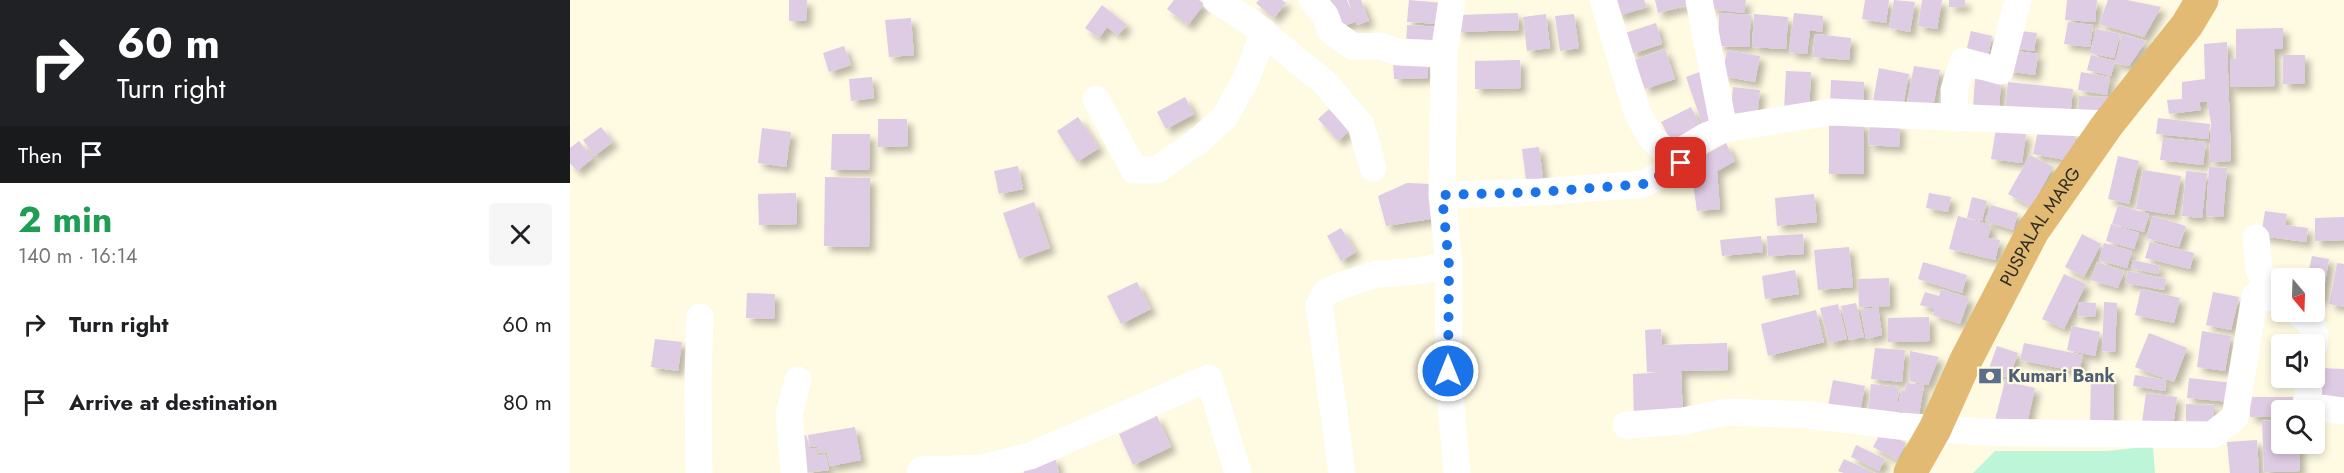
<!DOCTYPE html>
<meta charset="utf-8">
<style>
:root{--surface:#fff;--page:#f6f6f6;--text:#202124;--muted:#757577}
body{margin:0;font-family:Jost,sans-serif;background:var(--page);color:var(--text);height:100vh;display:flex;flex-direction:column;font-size:22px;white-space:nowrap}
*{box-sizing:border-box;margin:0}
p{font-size:20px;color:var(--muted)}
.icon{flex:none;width:33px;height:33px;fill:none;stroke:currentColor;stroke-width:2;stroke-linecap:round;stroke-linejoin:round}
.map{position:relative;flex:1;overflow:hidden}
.panel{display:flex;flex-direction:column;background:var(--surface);width:570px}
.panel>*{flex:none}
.banner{background:#202124;color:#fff;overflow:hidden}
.needle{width:39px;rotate:161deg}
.buttons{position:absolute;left:1701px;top:268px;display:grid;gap:12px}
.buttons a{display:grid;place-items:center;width:54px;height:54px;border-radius:6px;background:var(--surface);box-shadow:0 3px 9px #0003;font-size:30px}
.pin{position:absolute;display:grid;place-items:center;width:51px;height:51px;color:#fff;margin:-26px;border-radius:12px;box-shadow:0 3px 9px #0006}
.me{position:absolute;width:66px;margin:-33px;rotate:0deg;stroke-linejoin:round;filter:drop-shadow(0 0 4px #0008)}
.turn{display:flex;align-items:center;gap:21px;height:126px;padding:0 18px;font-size:27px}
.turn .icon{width:78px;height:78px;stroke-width:2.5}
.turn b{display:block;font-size:42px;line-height:51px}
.then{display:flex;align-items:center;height:57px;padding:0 18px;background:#0003;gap:12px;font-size:22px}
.round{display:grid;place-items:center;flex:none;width:63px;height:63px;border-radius:6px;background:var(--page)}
.head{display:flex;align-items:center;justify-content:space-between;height:102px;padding:0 18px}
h1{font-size:36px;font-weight:700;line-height:45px;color:#1e9e55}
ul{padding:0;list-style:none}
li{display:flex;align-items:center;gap:18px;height:78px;padding:0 18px}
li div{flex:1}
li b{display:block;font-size:22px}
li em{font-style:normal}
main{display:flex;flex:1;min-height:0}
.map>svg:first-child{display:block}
.green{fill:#bdf5d9}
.building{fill:#decbe4;filter:url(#shadow)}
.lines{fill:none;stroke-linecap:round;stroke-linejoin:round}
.minor{stroke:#fff;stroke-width:27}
.major{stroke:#e3ba73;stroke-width:33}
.route{stroke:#1a73e8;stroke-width:10;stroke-dasharray:0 18}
.labels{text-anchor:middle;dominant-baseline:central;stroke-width:4.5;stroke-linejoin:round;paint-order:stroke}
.street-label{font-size:18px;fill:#2f2d21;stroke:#fffae2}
.service-label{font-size:18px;font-weight:bold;fill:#4e5e75;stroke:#fffae2;text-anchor:start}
</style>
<main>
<section class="panel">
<div class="banner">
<div class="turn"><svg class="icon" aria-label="right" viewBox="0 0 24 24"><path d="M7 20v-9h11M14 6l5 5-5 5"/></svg><div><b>60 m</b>Turn right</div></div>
<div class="then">Then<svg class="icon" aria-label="arrive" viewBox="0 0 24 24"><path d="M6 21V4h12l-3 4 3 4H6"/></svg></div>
</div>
<div class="head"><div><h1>2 min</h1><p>140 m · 16:14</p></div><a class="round"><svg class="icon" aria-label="close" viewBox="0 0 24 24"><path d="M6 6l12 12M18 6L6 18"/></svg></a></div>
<ul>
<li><svg class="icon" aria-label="right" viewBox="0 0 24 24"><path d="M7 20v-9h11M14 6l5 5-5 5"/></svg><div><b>Turn right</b></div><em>60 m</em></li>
<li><svg class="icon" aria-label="arrive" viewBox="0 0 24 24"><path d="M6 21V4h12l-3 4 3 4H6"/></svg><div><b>Arrive at destination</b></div><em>80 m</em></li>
</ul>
</section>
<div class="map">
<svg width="1774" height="473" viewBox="0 0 1774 473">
<defs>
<filter id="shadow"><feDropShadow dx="5.5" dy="5.5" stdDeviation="3" flood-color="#0004"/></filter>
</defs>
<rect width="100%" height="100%" fill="#fffae2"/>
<!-- green -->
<path class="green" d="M1583 446 1585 473H1403L1425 451H1538Z"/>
<!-- building -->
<path class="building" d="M219 0H237L236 21H219Z
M604 0H629L634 4 618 25 597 9Z
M689 0H712L716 3 704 18 686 3Z
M759 0H777L785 22 768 28Z
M778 0H791L799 21 787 25Z
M839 0 873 3 871 24 837 22Z
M1044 0H1074L1077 7 1048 16Z
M1085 0H1116L1118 5 1088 13Z
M1141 0H1176L1174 13 1140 9Z
M1295 0H1319L1316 23 1292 19Z
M1324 0 1345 2 1340 32 1319 28Z
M1352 0H1372L1367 29 1348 26Z
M1379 0H1395V7H1379Z
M1497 0H1527L1525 22 1495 20Z
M1538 0H1557L1591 7 1574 37 1529 24Z
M532 5 557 25 548 35 537 27 529 38 515 28Z
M948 13 949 30 888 32V15Z
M1149 13 1181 15 1179 47 1148 46Z
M1224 13 1253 16 1252 32 1240 30 1237 54 1219 52Z
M976 14 980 48 957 51 953 17Z
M1004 14 1009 48 990 51 985 16Z
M1184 14 1218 17 1216 49 1182 47Z
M341 18 344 55 319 57 315 20Z
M1498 22 1523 25 1520 47 1494 44Z
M1086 23 1092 44 1062 54 1055 33Z
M837 25 873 27 872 50 836 48Z
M1713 28V49H1704L1705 86 1660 87V59H1666V29Z
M1526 29 1550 34 1544 58 1520 53Z
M1443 30 1467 33 1464 51 1440 48Z
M1401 31 1422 36 1418 57 1396 52Z
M1245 34 1281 38 1279 60 1243 57Z
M1552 34 1576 41 1559 66 1545 63Z
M1657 42 1661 161 1639 162 1641 123 1637 101 1629 102 1631 110 1599 114 1597 100 1612 99V82L1635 79 1634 44Z
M274 46 281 65 259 72 253 53Z
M1095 49 1105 79 1075 89 1064 60Z
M1157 50 1190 56 1185 82 1152 76Z
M1439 50 1468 54 1465 75 1436 71Z
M1521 55 1545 61 1541 76 1517 70Z
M1713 55H1735V84H1713Z
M857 59 858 78 824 79 823 60Z
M950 60 951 88 905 89V61Z
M1344 66 1370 70 1363 107 1337 102Z
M1309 68 1339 74 1333 106 1303 101Z
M1132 71 1150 120 1133 126 1116 77Z
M1216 71 1241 72 1239 112 1214 111Z
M1511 72 1540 77 1537 95 1508 90Z
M302 77 304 98 281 101 279 79Z
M1405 79 1431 81 1429 110 1403 108Z
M1261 80 1294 82 1293 109 1260 107Z
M1438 82 1503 89 1500 117 1435 110Z
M1163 87 1190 90 1187 119 1160 117Z
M1509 96 1538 97V113L1509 112Z
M615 97 624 114 596 129 587 112Z
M1121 107 1132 128 1102 143 1091 122Z
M759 109 779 131 768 141 748 119Z
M508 117 529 148 507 162 487 131Z
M1588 118 1640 124 1638 139 1586 134Z
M308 119H337L338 146 308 147Z
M1300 122 1330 125 1329 147 1298 145Z
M1259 123H1294V174H1259Z
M1469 126 1506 133 1501 161 1463 154Z
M31 127 43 142 24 156 13 140Z
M192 128 221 132 216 167 188 163Z
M1426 129 1456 134 1452 163 1421 159Z
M262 134H300L299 170H261Z
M1593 138 1636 142 1633 165 1590 160Z
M9 141 23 158 7 171 0 163V148Z
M1156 143 1165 161 1147 171 1150 209 1127 211 1121 169 1127 159Z
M969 147 973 178 956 180 952 149Z
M1460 155 1483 167 1461 207 1438 194Z
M1548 156 1569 161 1559 204 1538 199Z
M448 166 453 189 429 194 424 171Z
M1639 167 1657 168 1653 217 1636 216Z
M1573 170 1611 176 1604 215 1566 209Z
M1616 171 1637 173 1632 218 1612 216Z
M255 177 300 178 299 247 254 246Z
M837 183 861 184 867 218 816 226 808 196Z
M226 193 227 224 189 225 188 194Z
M1359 193 1381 197 1378 212 1356 208Z
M1244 194 1247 222 1207 226 1205 198Z
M1402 197 1417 201 1412 221 1397 218Z
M464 202 480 248 449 259 433 213Z
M1421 205 1448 213 1443 230 1415 221Z
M1548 205 1579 214 1574 232 1542 224Z
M1695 211 1717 214 1715 225 1738 228 1736 242 1691 236Z
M1388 216 1421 225 1418 238 1430 240 1425 260 1379 249Z
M1583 216 1616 226 1609 247 1576 238Z
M1774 217V240L1745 241V218Z
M1541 224 1569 233 1564 249 1536 241Z
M771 228 786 252 771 261 757 236Z
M1233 234 1234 254 1198 256 1197 236Z
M1512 234 1531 244 1514 277 1495 267Z
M1191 236 1193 252 1152 256 1150 240Z
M1580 242 1624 253 1620 269 1575 258Z
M1534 243 1562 251 1557 268 1529 260Z
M1279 247 1283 287 1248 290 1244 250Z
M1742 256 1759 259 1752 300 1744 299V279H1737Z
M1563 260 1590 266 1588 274 1561 268Z
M1353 262 1397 275 1392 293 1348 279Z
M1527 262 1554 271 1548 288 1521 280Z
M1767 263 1774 264V307L1759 304Z
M1225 270 1229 294 1195 299 1192 276Z
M1558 271 1596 279 1594 290 1555 283Z
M1494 274 1516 284 1494 329 1472 319Z
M1319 278 1320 306 1289 307 1288 279Z
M567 282 581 309 551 324 537 296Z
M1371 289 1399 298 1390 324 1363 315 1365 309 1350 305 1355 292 1369 296Z
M1571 289 1610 298 1604 323 1565 315Z
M1643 292 1669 297 1661 330 1636 325Z
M177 293 205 294 204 319 176 318Z
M1509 302 1526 303 1525 317 1507 316Z
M1534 302 1547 303 1545 352 1532 351Z
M1286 303 1294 337 1279 340 1271 306Z
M1268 304 1277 339 1259 343 1250 308Z
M1308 307 1312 335 1296 339 1291 310Z
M1246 310 1254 342 1198 356 1191 324Z
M1359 317 1360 341 1318 342V318Z
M1502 326 1530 332 1525 356 1497 350Z
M1091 329 1092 345 1157 343 1158 370 1111 371 1113 416 1064 421 1063 374 1099 372H1077L1075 330Z
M1632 331 1661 336 1655 371 1627 367Z
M1579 333 1617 348 1604 382 1565 367Z
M85 339 112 342 108 371 81 367Z
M1454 343 1513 355 1509 372 1450 360Z
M1427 346 1448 353 1439 378 1418 371Z
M1305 348 1335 350 1332 382 1301 379Z
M1340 351 1369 357 1358 385 1340 381Z
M1752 368 1774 369V401L1752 400Z
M1521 374H1544L1543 431 1520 430Z
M1565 375 1596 380 1595 391 1563 386Z
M1619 378 1663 383 1661 402 1617 398Z
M1263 380 1295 386 1289 417 1257 411Z
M1435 381 1465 388 1456 428 1425 420Z
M1337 383 1354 385 1349 415 1327 411 1331 391H1335Z
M1301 384 1329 387 1326 419 1298 416Z
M1576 393 1607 397 1603 427 1572 423Z
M1679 397H1723L1724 411H1712V416L1680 417Z
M1616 404 1644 405V422H1616Z
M587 416 601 447 563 465 549 434Z
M1712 420V444H1729L1730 471 1694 472 1692 421Z
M285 427 291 460 260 466 257 452 249 453 247 446 240 447 238 435Z
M1312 430 1336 443 1327 460 1303 447Z
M236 435 240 449 246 448 248 456 255 454 259 470 236 473 228 437Z
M1687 440 1689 473H1660L1657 442Z
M1286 445 1315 459 1309 471 1281 457Z
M485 457 489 473H454L452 465Z
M1274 459 1305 473H1274L1268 471Z"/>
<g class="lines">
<!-- minor -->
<path class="minor" d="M646 0 679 21 755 83 791 125 803 168
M742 0 755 15 761 31 784 47 811 46 828 52 874 54
M882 0 874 54 872 195 879 265 878 371 887 473
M1033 0 1067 112 1080 136 1094 150 1111 151
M1129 0 1154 129
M526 99 564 170H587L628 141 654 118 677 77 694 32
M1385 118 1384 90 1393 61 1430 71 1448 0
M872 195 971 192 1073 184 1111 163V151L1136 136 1154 129 1261 112 1538 124
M1686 238 1689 271 1707 298
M1727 312C1742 323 1747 326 1744 346
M1740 378 1736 406 1774 411
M1056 425 1113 421 1157 412 1239 415 1329 426 1410 432 1642 435 1665 417 1685 296 1707 298 1712 301
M129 473 128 379 130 317
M224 473 219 414 228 380
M350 473 351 470 411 468 460 456 639 378 668 473
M772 473 749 305 756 292 773 285 807 274 849 271 879 265"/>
<!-- major -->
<path class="major" id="s1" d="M1340 473 1365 429 1396 360 1463 231 1538 124 1617 25 1632 0"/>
</g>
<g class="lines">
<!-- route -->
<path class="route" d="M878 371 879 265 872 195 971 192 1074 184 1111 163"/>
</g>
<!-- icons -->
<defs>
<g id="bank-bare" transform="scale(1.8)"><path d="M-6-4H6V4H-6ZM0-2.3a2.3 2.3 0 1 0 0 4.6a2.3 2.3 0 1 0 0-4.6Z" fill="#5c6f8a" stroke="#fffae2" stroke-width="2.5" paint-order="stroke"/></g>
</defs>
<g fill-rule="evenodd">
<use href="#bank-bare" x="1420" y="376"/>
</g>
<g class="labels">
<!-- street labels -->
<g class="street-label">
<text stroke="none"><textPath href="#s1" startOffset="279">PUSPALAL MARG</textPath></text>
</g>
<!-- service labels -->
<g class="service-label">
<text x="1438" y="376">Kumari Bank</text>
</g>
</g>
</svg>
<div class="buttons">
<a><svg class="needle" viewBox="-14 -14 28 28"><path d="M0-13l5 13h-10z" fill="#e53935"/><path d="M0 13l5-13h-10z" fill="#757577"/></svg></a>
<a><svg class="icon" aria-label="sound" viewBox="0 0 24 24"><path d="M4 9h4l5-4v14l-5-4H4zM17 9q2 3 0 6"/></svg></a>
<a><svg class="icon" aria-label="search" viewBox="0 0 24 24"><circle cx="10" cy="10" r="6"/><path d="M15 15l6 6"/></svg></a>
</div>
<div class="pin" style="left:1111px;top:163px;background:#d93025"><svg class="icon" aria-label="arrive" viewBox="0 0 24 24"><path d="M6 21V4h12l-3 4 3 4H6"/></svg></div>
<svg class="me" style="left:878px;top:371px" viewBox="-20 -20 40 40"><circle r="17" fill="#1a73e8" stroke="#fff" stroke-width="3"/><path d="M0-11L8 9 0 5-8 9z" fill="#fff"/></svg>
</div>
</main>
